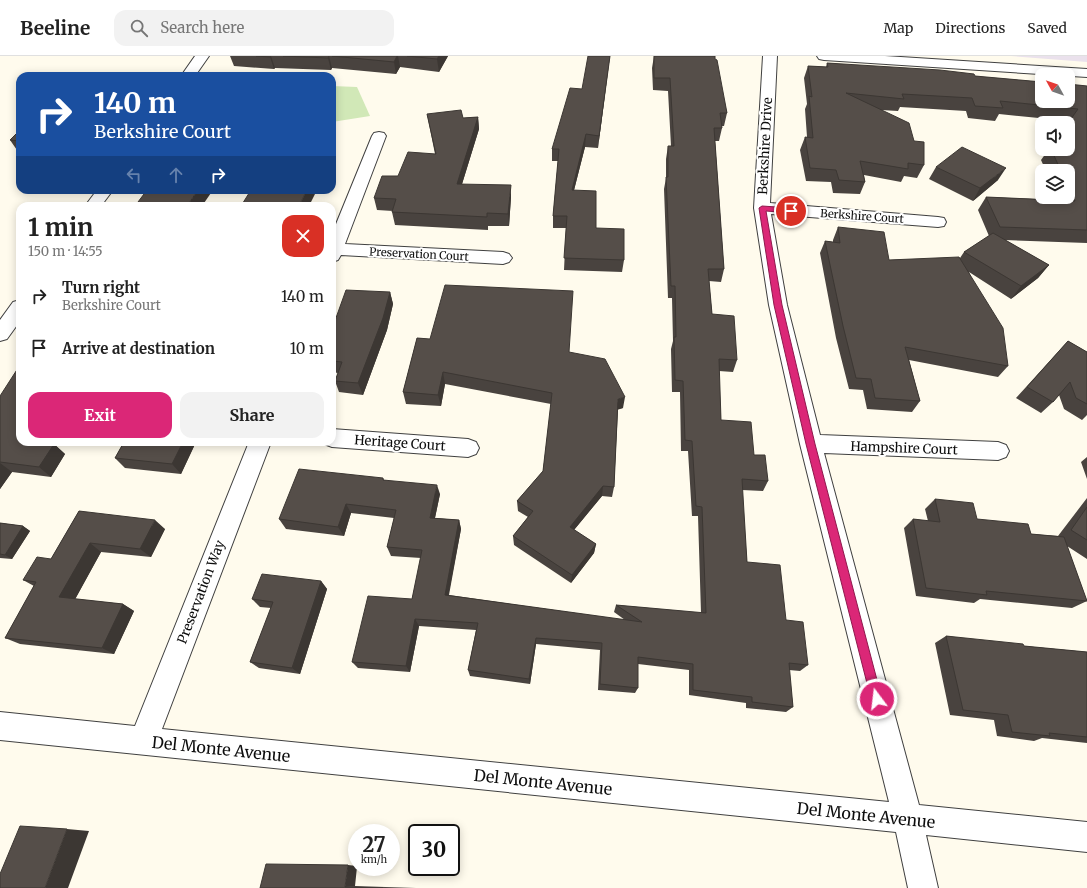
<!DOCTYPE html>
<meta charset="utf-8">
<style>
:root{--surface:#fff;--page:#f2f2f2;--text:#222;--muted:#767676;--line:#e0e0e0;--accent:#db2777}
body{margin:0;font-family:Merriweather,serif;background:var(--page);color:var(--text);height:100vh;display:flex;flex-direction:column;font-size:15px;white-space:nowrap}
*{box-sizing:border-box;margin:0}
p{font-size:13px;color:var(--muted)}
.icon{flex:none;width:22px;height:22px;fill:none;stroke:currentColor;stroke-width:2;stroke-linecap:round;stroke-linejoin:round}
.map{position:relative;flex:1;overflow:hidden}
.sheet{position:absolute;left:16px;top:146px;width:320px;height:244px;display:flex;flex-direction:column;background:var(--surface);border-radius:12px;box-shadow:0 2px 10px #0003}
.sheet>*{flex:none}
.top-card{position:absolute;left:16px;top:16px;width:320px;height:122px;border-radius:12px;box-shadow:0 2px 10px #0003;background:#1a4fa0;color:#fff;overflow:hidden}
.needle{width:26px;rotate:310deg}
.tools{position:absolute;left:1035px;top:12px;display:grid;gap:8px}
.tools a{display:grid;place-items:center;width:40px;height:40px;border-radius:8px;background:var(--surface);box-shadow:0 2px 10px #0003;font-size:20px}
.speed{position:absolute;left:348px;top:768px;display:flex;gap:8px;font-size:20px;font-weight:700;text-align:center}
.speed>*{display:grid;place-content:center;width:52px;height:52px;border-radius:50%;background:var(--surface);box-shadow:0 2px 10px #0003;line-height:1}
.speed small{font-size:10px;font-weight:400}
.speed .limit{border:2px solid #111;border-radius:6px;background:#fff;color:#111}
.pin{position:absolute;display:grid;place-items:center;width:34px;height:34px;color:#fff;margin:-17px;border:2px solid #fff;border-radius:50%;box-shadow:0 1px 4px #0007}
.me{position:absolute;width:44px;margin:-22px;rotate:345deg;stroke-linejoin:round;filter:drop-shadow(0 0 3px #0008)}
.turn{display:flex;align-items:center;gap:14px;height:84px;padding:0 12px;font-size:18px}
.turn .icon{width:52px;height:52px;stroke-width:2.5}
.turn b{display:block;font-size:28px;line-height:34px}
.lanes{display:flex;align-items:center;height:38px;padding:0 12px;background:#0003;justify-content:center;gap:20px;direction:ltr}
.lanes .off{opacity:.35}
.round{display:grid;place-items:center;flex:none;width:42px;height:42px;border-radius:12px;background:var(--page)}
.overview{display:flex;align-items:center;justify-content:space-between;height:68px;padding:0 12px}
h1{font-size:24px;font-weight:700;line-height:30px}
.cta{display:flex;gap:8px;margin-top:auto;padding:8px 12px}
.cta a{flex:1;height:46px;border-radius:12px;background:var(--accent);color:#fff;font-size:16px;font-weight:700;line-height:46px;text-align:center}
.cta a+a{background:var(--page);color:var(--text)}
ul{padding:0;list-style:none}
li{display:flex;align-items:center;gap:12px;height:52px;padding:0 12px}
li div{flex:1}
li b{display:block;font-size:15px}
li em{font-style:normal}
header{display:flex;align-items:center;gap:24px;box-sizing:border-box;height:56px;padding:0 20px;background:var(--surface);border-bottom:1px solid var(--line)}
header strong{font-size:19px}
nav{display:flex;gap:22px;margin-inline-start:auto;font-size:14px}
.search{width:280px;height:36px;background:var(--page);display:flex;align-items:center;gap:10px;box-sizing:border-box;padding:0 14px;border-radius:12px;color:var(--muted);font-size:15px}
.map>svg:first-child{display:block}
.industrial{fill:#eae1ec}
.green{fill:#d1e8b7}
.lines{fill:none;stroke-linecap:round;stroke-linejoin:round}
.minor-casing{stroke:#404040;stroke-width:2}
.minor{fill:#fff;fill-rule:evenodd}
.wall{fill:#49433f}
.shaded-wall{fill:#3c3733}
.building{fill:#554e49;stroke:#3c3733}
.route{fill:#db2777;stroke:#8e194d}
.labels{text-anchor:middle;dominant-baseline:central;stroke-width:4;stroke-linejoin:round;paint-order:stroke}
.far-street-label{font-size:11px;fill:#0d0d0d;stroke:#fff}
.street-label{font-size:13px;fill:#0d0d0d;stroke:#fff}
.near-street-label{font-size:16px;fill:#0d0d0d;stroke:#fff}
</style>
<header>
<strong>Beeline</strong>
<div class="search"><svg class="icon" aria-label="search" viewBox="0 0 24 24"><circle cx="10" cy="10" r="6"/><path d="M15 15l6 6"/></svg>Search here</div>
<nav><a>Map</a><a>Directions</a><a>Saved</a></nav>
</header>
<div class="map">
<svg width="1087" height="832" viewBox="0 0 1087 832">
<rect width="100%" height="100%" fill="#fffbed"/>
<!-- industrial -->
<path class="industrial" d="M1011 0H1087V6Z"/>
<!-- green -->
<path class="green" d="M332 30 357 31 370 60 332 66Z"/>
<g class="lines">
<!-- minor casing -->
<g class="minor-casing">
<path id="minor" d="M195 0H209L195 20H181Z
M763 0H777L770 147 938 161 944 162 946 166 944 170 938 171 771 158 787 249 820 379 998 386 1006 389 1009 395 1006 401 998 404 824 397 919 749 1087 766V796L926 779 938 832H908L896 776 0 684V656L135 670 249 386H271L162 673 889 746 800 388 769 249 754 152Z
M817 0H885L1087 13V21L824 4 819 3Z
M379 76 384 77 386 80 345 188 503 196 509 198 512 202 509 206 503 208 341 199 338 204 332 206V178L372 80 374 77Z
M97 134H113L101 150H85Z
M20 244V265L7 283 0 285V264L13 246Z
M332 373 468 383 476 386 479 392 476 398 468 401 332 391 324 388 323 386H332Z"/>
</g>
<!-- minor -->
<use href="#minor" class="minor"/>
</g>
<!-- wall -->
<path class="wall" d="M230 0H448L439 16 400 11 396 18 332 12 331 14 275 12 274 13 234 10Z
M610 0 598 92 585 91 574 134 596 172 624 204 622 216 564 214 566 172H553V160L558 105H552V93L582 33Z
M654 0 715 3 727 57 724 70H722V72L719 85H715L724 213 721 226 709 225 712 258 737 304 733 316 719 315 721 364 754 399 768 425 763 435 742 434 747 506 786 564 808 609 800 615 789 614 793 651 786 656 746 652V647L689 639V614L638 608V632L635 637 598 634 600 594 536 588 530 628 470 620 468 614 476 574 419 570 410 616 358 612 352 606 412 543 421 502 391 500 387 491 394 462 351 457 344 480 286 473 279 463 383 422 384 424 440 438 435 462 459 464 461 473 449 539 625 564 614 556 616 549 701 557 698 460H692L688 395H681L680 336H672L671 293 673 285 672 242H668L664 133 666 122V103L668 90H671L668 35 653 34 652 12Z
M827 7 1087 30V187L1005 184 1049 209 1038 222 1011 243 969 216 1008 310 998 321 909 304 920 345 912 356 867 353 863 334 849 333 836 282 820 197 825 185 833 186V184L838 171 889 204 960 202 964 196 989 180 978 154 986 141 1059 144 1058 141H1068V115H1046L1041 104 1049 93H1068L1069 65 999 58 995 65 968 62 966 55 900 51 898 55 881 54 914 85 924 109 917 122 904 120 901 126 864 119 865 126 860 138 833 137 831 126 806 125 800 94 805 81H807L805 53 807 48 804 22 808 10 826 11Z
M427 58 463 62 478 61 479 73 462 128 511 141 509 170H488V174L395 169 392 156 393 155 377 154 374 142 398 120 435 98Z
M20 74V97H19L10 84Z
M936 111 998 124 973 145 929 123Z
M390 236 393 248 387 274 363 339 339 336 335 325 338 317 332 316V273Z
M417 282 569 296 623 352 618 353 614 431 612 441 602 440 574 474 596 488 594 497 571 527 514 489 513 480 528 461 518 455 517 445 543 415 551 348 445 328 441 350 406 348 403 336Z
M1068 285 1087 296V359L1082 364 1064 353 1059 339 1053 346 1041 357 1016 342 1057 297Z
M0 340 20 386H55L54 388 65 398 51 421 12 416 0 433Z
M124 386H196L181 418 125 412 115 402Z
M1087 401V423L1081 406Z
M1087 442V503L1067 490 1087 545 1072 552 980 543 974 547 916 540 904 472 913 463 928 465 925 453 935 443 977 463 1031 478 1058 480Z
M79 455 165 473 151 501 101 496 75 543 123 548 134 555 114 598 20 588 5 582 34 530 23 524 51 503Z
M0 467 23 470 30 475 12 503 0 502Z
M321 525 327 533 300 618 259 612 250 606 271 552 260 551 252 543Z
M946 580 1024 590 1087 596V687L1042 682 1034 685 997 680 994 664 950 659 935 587Z
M355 830 416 832H260Z"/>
<!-- shaded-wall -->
<path class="shaded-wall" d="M271 0 275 12 274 13 270 1Z
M329 0 332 12 331 14 328 2Z
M397 0H398L400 11 396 18 394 6Z
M439 0H448L439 16 437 3Z
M610 0 598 92 599 80Z
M478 61 479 73 458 141 457 128Z
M586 78 585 91 571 146 572 134Z
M1006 112 998 124 973 145 980 132Z
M511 129V141L509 170 508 158Z
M198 134H213L202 150H187Z
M307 134H317L309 150H299Z
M1049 209 1038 222 1011 243 1021 230Z
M390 236 393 248 387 274 363 339 358 327Z
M443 316 445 328 441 350 438 339Z
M625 341 623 352 617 354 618 343Z
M37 386H55L54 388 65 398 51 421 39 411Z
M183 386H196L181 418 172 408Z
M0 407 12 416 0 433Z
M437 429 440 438 433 471 430 462Z
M603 430 602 440 569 480 570 471Z
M346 448 351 457 344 480 338 471Z
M155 464 165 473 151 501 140 493Z
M459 464 461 473 447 546 445 539Z
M23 470 30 475 12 503 5 499Z
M90 487 101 496 72 549 59 541Z
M596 488 594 497 571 527 572 519Z
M321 525 327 533 300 618 292 612Z
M123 548 134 555 114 598 102 592Z
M415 563 419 570 410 616 406 610Z
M536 582V588L530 628 529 623Z
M67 773 89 775 68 832H45Z
M348 809 357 810V811L355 830 345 831Z"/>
<!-- building -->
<path class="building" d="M256 0H271L270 1Z
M283 0H329L328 2Z
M332 0H397L394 6Z
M407 0H439L437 3Z
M588 0H610L599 80 586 78 572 134 596 135V172L624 173V204L564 202 567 160H553L559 93H552L570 32 582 33Z
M654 0H715V3L717 4 727 57H720L722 72H714L724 213H708L712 258 734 260 737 304 719 303 721 364 751 366 754 399H765L768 425 742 423 747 506 780 509 786 564 803 566 808 609 789 607 793 651 752 646V641L693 634V608L638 601V632L600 628 602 587 536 582 529 623 468 614 478 567 415 563 406 610 352 606 368 540 412 543 422 494 387 491 396 454 346 448 338 471 279 463 299 413 383 422V424L437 429 430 462 459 464 445 539 642 566 616 549 706 557 702 451 696 450 692 385 685 384 683 325 675 324 674 281H676L675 230H671L666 121H668V90H674L670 22H654Z
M827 7 940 14 974 18 975 20 1042 26V45H1068V28L1087 30V174L1000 171 986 141 1075 145 1068 130V115H1061L1051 93H1068V67L1078 53 1000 45 1003 52 975 50 972 42 902 38 904 43 846 37 909 67 914 85 924 86V109L908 107V113L860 105 865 126 839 124 836 114 810 112 805 81 813 82 809 40 812 41 808 10 828 11Z
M461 54 463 62 478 61 457 128 511 129 508 158 487 157V161L392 156 396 143 374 142 382 120H398L408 96 436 98 427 58Z
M20 74V85L10 84Z
M962 91 1006 112 980 132 936 111Z
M147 134H198L187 150H135Z
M251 134H307L299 150H241Z
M838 171 884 176 889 204 959 201 1003 272 1008 310 905 291 920 345 875 342 871 323 856 322 843 270 825 185 840 187Z
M993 177 1049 209 1021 230 964 196Z
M445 229 573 235 569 296 605 303 625 341 618 343 614 431 603 430 570 471 596 488 572 519 513 480 533 455 517 445 543 415 552 337 443 316 438 339 403 336 417 282 430 283Z
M346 234 390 236 383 262 358 327 335 325 342 306 332 305V273Z
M1068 285 1087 296V348L1076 342 1070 326 1053 346 1027 331Z
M20 309V386H37V387L54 388 39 411 0 406V340Z
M124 386H183L172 408 115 402Z
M935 443 973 447 977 463 1028 468 1031 478 1064 481 1087 545 986 535 987 539 926 532 913 463 940 466Z
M1087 451V484L1071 474Z
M79 455 155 464 140 493 90 487 59 541 123 548 102 592 5 582 36 526 23 524 37 501 51 503Z
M0 467 23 470 5 499 0 498Z
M262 518 321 525 292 612 250 606 273 546 252 543Z
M946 580 1023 588 1024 590 1087 596V681L1049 677 1050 680 1012 676 1008 659 963 654Z
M20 770 67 773 45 832H0V818Z
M266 808 348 809 345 831 383 832H260Z"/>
<!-- route -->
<path class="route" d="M762 150 791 152 795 155 791 157 766 155 782 249 815 388 882 643 881 647 877 649 873 647 871 643 806 388 774 249 759 152Z"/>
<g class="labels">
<!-- far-street labels -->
<g class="far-street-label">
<text transform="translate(862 160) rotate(4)">Berkshire Court</text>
<text transform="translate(419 198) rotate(3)">Preservation Court</text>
</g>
<!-- street labels -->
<g class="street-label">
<text transform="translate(765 90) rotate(-87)">Berkshire Drive</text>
<text transform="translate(400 387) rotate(4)">Heritage Court</text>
<text transform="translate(904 392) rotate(2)">Hampshire Court</text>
<text transform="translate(201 536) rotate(-69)">Preservation Way</text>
</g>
<!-- near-street labels -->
<g class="near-street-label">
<text transform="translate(221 693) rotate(6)">Del Monte Avenue</text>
<text transform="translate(543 726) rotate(6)">Del Monte Avenue</text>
<text transform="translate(866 759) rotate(6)">Del Monte Avenue</text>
</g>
</g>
</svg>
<div class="tools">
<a><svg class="needle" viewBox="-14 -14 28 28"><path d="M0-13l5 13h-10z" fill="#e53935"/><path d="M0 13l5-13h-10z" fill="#767676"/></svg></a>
<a><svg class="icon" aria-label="sound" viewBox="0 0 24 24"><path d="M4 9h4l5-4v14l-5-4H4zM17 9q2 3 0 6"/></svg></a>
<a><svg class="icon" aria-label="layers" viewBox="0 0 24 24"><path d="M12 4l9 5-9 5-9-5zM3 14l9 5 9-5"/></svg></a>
</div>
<div class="speed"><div>27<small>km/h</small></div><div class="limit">30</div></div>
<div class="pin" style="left:791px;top:155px;background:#d93025"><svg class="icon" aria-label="arrive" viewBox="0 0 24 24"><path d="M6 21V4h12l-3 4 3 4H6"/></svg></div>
<svg class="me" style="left:877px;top:643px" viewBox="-20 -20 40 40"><circle r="17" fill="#db2777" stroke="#fff" stroke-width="3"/><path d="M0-11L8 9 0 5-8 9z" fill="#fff"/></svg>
<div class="top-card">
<div class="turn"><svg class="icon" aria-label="right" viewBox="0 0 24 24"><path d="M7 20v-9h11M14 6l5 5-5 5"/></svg><div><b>140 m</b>Berkshire Court</div></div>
<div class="lanes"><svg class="icon off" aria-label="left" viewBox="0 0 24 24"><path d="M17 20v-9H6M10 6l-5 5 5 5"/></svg><svg class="icon off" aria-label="ahead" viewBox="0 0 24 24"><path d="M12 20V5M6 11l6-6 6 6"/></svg><svg class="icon" aria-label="right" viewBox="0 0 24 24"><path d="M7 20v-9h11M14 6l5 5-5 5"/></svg></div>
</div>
<section class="sheet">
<div class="overview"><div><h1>1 min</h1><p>150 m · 14:55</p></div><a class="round" style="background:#d93025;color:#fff"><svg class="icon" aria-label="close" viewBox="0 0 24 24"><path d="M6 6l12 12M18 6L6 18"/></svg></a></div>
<ul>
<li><svg class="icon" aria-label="right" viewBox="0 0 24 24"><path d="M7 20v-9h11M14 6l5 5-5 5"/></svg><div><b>Turn right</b><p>Berkshire Court</p></div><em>140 m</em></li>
<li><svg class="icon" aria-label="arrive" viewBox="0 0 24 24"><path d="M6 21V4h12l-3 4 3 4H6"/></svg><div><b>Arrive at destination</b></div><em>10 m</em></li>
</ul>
<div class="cta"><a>Exit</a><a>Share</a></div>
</section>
</div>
